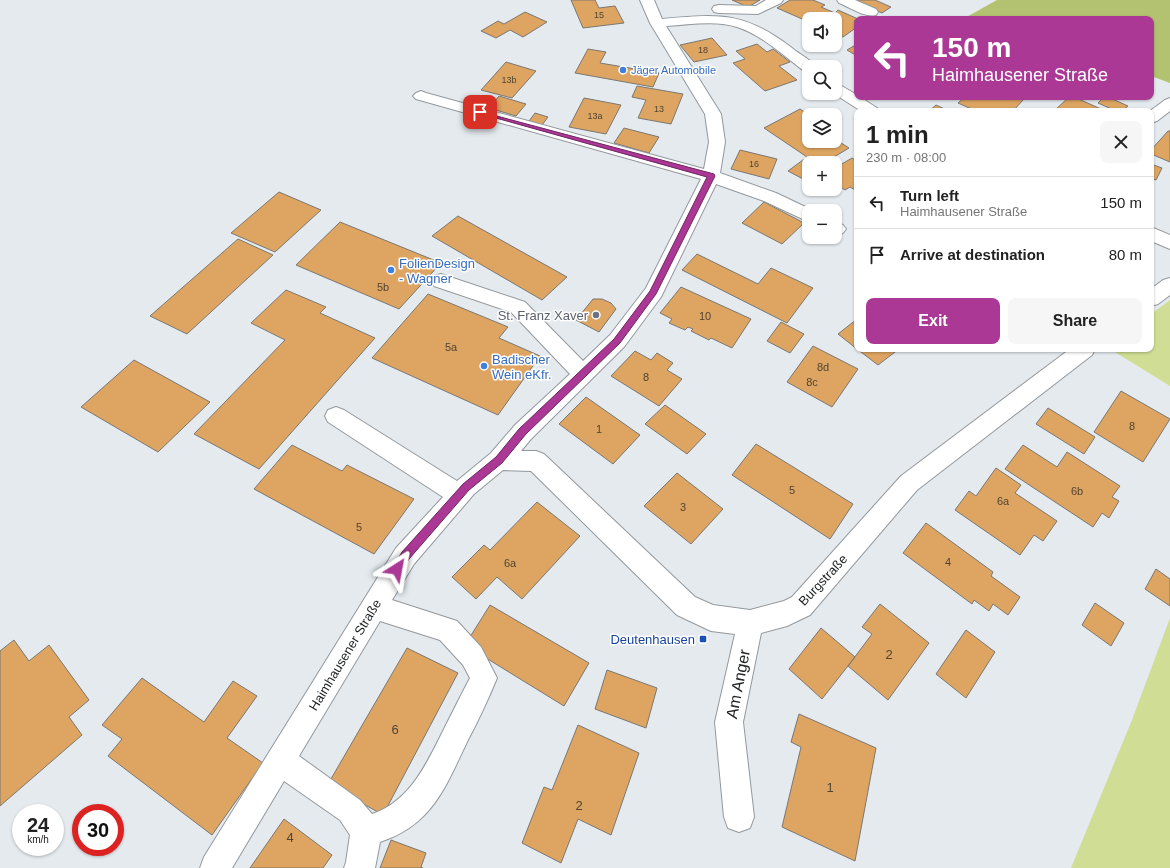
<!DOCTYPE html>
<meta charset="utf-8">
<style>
:root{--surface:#fff;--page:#f6f6f6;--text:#222;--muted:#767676;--line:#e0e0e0;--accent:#aa3894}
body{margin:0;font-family:Arial,sans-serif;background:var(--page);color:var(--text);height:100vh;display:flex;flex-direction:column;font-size:15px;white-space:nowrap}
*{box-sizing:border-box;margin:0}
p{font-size:13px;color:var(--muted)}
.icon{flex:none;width:22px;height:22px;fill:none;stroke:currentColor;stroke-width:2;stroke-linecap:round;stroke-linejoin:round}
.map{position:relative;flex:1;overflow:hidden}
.drawer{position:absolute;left:854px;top:108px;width:300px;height:244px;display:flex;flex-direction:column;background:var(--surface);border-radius:8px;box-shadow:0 1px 3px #0004}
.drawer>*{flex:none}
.top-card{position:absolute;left:854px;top:16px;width:300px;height:84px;border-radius:8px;box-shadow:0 1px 3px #0004;background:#aa3894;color:#fff;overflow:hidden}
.buttons{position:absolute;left:802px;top:12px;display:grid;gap:8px}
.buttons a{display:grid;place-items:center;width:40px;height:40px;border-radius:8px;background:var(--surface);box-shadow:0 1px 3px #0004;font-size:20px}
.speed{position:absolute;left:12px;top:804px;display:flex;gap:8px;font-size:20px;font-weight:700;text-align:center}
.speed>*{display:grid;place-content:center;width:52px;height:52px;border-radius:50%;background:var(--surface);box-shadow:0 1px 3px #0004;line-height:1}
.speed small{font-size:10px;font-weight:400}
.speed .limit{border:6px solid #d22;background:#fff;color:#111}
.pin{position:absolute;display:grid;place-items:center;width:34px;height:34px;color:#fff;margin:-17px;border-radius:8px;box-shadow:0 2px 6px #0006}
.me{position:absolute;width:44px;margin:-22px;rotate:34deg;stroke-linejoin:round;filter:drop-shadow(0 0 3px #0008)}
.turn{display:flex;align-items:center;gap:14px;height:84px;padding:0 12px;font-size:18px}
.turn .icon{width:52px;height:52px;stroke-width:2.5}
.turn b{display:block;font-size:28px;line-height:34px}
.round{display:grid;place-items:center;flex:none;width:42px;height:42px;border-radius:8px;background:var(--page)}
.overview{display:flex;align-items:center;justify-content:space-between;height:68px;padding:0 12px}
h1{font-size:24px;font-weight:700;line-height:30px}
.primary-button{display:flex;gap:8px;margin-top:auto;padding:8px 12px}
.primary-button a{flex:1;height:46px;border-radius:8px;background:var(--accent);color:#fff;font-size:16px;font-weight:700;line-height:46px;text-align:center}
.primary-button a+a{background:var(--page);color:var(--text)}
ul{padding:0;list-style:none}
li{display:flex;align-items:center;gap:12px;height:52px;padding:0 12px;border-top:1px solid var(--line)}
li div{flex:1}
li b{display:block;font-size:15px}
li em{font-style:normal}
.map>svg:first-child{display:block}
.green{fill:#cfde94}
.forest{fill:#b3c270}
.building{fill:#dda561;stroke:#7b7773}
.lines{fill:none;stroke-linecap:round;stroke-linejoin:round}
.minor-casing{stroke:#93989c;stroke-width:2}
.minor{fill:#fff;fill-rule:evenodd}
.route{fill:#aa3894;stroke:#6e2460}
.shop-dot{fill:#3f7fe0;stroke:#fff;stroke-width:1.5}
.worship-dot{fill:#6b7280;stroke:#fff;stroke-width:1.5}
.transit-dot{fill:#1a4fb4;stroke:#fff;stroke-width:1.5}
.labels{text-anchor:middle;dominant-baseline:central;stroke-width:3;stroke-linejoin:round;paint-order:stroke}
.far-number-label{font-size:9px;fill:#514434}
.far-shop-label{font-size:11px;fill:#366cbe;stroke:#fff;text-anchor:start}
.number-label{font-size:11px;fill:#514434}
.shop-label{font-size:13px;fill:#366cbe;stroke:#fff;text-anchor:start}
.worship-label{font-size:13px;fill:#5b616d;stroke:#fff;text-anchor:end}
.street-label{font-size:13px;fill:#222425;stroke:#fff}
.transit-label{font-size:13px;fill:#164399;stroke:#fff;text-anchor:end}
.near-number-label{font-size:13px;fill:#514434}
.near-street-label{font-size:16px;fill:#222425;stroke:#fff}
</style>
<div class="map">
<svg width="1170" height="868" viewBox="0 0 1170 868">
<rect width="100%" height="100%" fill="#e4eaee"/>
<!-- green -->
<path class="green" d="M1170 300V386L1110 349H1151V314Z
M1170 618V868H1071L1132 720Z"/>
<!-- forest -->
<path class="forest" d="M997 0H1170V83L1151 76V19H963Z"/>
<!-- building -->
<path class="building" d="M571 0H595L599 8 615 6 624 23 583 28Z
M732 0H760L748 7Z
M790 0H813L825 5 821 7 835 13 838 10 858 19 854 21 857 22V27L843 37 835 34V19H809V22L777 8Z
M856 0H875L891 7 882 13 854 1Z
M525 12 547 22 523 37 510 30 496 38 481 31 498 21 504 24Z
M712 38 727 55 694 62 680 45Z
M757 44 767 52 773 49 790 62 779 66 797 80 765 91 733 63 745 59 736 51Z
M857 44V56L847 50Z
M588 49 606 52 600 63 659 73 653 87 575 73Z
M506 62 536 71 512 98 481 90Z
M637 86 683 94 671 124 638 118 646 100 632 97Z
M499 96 526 104 516 116 489 108Z
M965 97H1019L1024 99 1013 111H976L958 103Z
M1069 97H1074L1101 109 1098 111H1054Z
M1104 97H1108L1128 106 1122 111H1116L1098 103Z
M584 98 621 105 606 134 569 127Z
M936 105 949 111H929Z
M800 109 809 115V141H835V139L849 148 824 163H809V174L803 179 788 171 807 157 764 128Z
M535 113 548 117 542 125 529 121Z
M624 128 659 137 649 153 614 143Z
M1168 131H1170V162L1151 154V150Z
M740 150 777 159 769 179 731 169Z
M852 158 857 161V191L850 187 845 190 835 183V179L838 178 835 176V168Z
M1151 164 1162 168 1156 180 1151 178Z
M279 192 321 210 275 252 231 233Z
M764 202 804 223 782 244 742 223Z
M458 216 567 277 542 300 432 236Z
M340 222 441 263 399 309 296 265Z
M238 239 273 255 187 334 150 316Z
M697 254 758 284 771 268 813 288 787 323 682 270Z
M681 287 751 319 732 348 711 338 709 340 691 331 693 329 688 327 685 330 669 323 672 319 660 313Z
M286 290 326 307 320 313 375 338 259 469 194 434 285 340 251 323Z
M428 294 508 327 499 338 540 356 498 415 372 358Z
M593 299H602L611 303 616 309 599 332 576 320Z
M857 319V349L838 334Z
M781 322 804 334 790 353 767 341Z
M813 346 858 369 832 407 787 382Z
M857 349H899L878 365Z
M635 351 651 360 657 353 673 363 667 370 682 379 659 406 611 376Z
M134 360 210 402 158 452 81 407Z
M1121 391 1170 419 1143 462 1094 432Z
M586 397 640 435 613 464 559 424Z
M665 405 706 434 687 454 645 424Z
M1048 408 1095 437 1084 454 1036 424Z
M756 444 853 504 830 539 732 475Z
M292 445 342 471 347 465 414 499 374 554 254 489Z
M1023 445 1057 467 1067 452 1120 486 1112 497 1119 501 1109 518 1102 513 1093 527 1005 469Z
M996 468 1021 485 1015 493 1057 521 1043 541 1034 535 1020 555 955 510 969 491 976 496Z
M677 473 723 509 691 544 644 506Z
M537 502 580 536 522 599 497 577 476 599 452 577 484 545 490 550Z
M926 523 993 572 991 576 1020 597 1008 615 993 604 989 611 974 600 972 604 903 553Z
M1156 569 1170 579V606L1145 589Z
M1095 603 1124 623 1111 646 1082 625Z
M880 604 929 643 888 700 848 666 872 634 862 627Z
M490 605 589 663 564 706 465 645Z
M821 628 855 657 822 699 789 669Z
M966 630 995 652 966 698 936 674Z
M14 640 29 661 49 645 89 700 69 717 82 735 0 806V651Z
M407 648 458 673 383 815 328 784Z
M607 670 657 688 646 728 595 709Z
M142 678 204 722 233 681 257 696 227 738 263 763 212 835 108 756 122 739 102 725Z
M799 714 876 748 855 861 782 827 801 747 791 742Z
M578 725 639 753 611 835 578 819 561 863 522 843 544 787 552 790Z
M284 819 332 855 323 868H250Z
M391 840 426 853 421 867 423 868H380Z"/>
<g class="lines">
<!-- minor casing -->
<g class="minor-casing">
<path id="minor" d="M640 0H654L662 19C719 14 744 11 792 48 799 54 810 59 816 67H809V72L804 71C783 55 762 35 737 27 714 20 689 25 666 26L721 114 725 142 720 173 776 193 814 211H809V222L764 201 716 184 661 297 624 347 531 439 521 451H536L544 454 695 597 713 605 750 610 784 601 792 597 901 476 1070 349H1095L1092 355 917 490 810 615 787 626 761 633 743 722 754 817 750 828 739 832 728 828 724 817 715 722 735 634 711 631 677 615 531 471 503 470 474 494 414 564 392 600 457 621 481 647 497 678C488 700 478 721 467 742 445 788 432 825 380 842L375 868H344L346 862 350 835 340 820 284 781 232 868H200L204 857 396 548 443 497 328 422 325 416 328 410 336 407 344 410 457 481 491 453 515 425 570 374 511 312 434 286 432 281 434 276 441 274 525 302 583 361 610 335 646 288 701 179 416 99 413 96 416 93 421 91 426 93 704 169 709 142 705 114 650 23ZM380 621 440 640 463 665 470 678C460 697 451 715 442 733 426 765 409 802 372 814L360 800 299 756Z
M766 0H783L781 3 758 14 719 13 714 12 712 9 714 6 719 5 756 6Z
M837 0H855L876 9 878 12 876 15C864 18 850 7 839 3Z
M835 83 840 85 857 95V97H860L877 108 880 111H861L833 93H835Z
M1170 98V111L1157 121 1151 123 1150 111 1165 100Z
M835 222 843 225 846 229 843 233 835 235Z
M1151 227 1170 235V249L1151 241Z
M1170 278V295L1158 304 1151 306V289L1163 280Z"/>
</g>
<!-- minor -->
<use href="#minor" class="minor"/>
</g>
<!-- route -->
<path class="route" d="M478 111 714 174 715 176 656 294 620 343 526 434 502 463 469 490 409 559 401 572 397 574 394 572 392 569 402 552 463 484 496 457 519 429 614 339 650 291 707 177 478 113Z"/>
<!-- markers -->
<g class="shop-dot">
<circle cx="623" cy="70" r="4"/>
<circle cx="391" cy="270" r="4"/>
<circle cx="484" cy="366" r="4"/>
</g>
<circle class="worship-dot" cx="596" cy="315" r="4"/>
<rect class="transit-dot" x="699" y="635" width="8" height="8" rx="2"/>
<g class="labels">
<!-- far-number labels -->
<g class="far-number-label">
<text x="599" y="15">15</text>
<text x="703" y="50">18</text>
<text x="509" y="80">13b</text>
<text x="659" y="109">13</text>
<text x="595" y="116">13a</text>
<text x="754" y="164">16</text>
</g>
<!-- far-shop labels -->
<g class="far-shop-label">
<text x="631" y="70">Jäger Automobile</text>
</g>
<!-- number labels -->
<g class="number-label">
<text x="383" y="287">5b</text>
<text x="705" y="316">10</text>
<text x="451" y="347">5a</text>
<text x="823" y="367">8d</text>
<text x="646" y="377">8</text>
<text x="812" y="382">8c</text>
<text x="1132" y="426">8</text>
<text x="599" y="429">1</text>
<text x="792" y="490">5</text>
<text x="1077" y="491">6b</text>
<text x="1003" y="501">6a</text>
<text x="683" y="507">3</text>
<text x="359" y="527">5</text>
<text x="948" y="562">4</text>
<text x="510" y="563">6a</text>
</g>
<!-- shop labels -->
<g class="shop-label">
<text x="399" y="263">FolienDesign<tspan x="399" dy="15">- Wagner</tspan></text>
<text x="492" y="359">Badischer<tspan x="492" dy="15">Wein eKfr.</tspan></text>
</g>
<!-- worship labels -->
<g class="worship-label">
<text x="588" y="315">St. Franz Xaver</text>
</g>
<!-- street labels -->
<g class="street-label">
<text transform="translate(823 580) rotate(-47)">Burgstraße</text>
<text transform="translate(345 655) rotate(-59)">Haimhausener Straße</text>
</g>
<!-- transit labels -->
<g class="transit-label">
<text x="695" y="639">Deutenhausen</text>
</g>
<!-- near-number labels -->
<g class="near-number-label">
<text x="889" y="654">2</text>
<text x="395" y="729">6</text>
<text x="830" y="787">1</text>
<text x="579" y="805">2</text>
<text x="290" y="837">4</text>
</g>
<!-- near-street labels -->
<g class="near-street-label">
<text transform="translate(738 684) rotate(-79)">Am Anger</text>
</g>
</g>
</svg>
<div class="buttons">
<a><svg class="icon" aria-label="sound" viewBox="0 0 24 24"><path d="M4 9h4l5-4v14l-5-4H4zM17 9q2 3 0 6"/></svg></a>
<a><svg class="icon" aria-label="search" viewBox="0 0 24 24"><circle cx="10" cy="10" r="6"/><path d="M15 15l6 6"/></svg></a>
<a><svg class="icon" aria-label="layers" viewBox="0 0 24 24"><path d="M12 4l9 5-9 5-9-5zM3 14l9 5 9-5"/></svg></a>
<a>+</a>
<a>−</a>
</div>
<div class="speed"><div>24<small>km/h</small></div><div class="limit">30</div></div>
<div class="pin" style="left:480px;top:112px;background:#d93025"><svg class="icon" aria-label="arrive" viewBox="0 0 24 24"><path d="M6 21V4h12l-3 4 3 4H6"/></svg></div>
<svg class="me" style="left:397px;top:569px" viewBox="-20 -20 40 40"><path d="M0-17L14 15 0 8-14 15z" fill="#aa3894" stroke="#fff" stroke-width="4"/></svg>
<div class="top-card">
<div class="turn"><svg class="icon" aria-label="left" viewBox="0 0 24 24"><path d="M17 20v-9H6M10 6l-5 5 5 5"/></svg><div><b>150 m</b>Haimhausener Straße</div></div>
</div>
<section class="drawer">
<div class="overview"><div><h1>1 min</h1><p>230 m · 08:00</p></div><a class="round"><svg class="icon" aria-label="close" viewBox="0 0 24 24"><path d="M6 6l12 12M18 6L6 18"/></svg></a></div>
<ul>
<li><svg class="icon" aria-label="left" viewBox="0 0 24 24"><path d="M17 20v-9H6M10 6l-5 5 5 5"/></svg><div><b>Turn left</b><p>Haimhausener Straße</p></div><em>150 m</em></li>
<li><svg class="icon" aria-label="arrive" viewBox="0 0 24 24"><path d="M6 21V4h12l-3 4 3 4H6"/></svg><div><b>Arrive at destination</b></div><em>80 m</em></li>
</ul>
<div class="primary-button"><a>Exit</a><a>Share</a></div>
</section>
</div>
